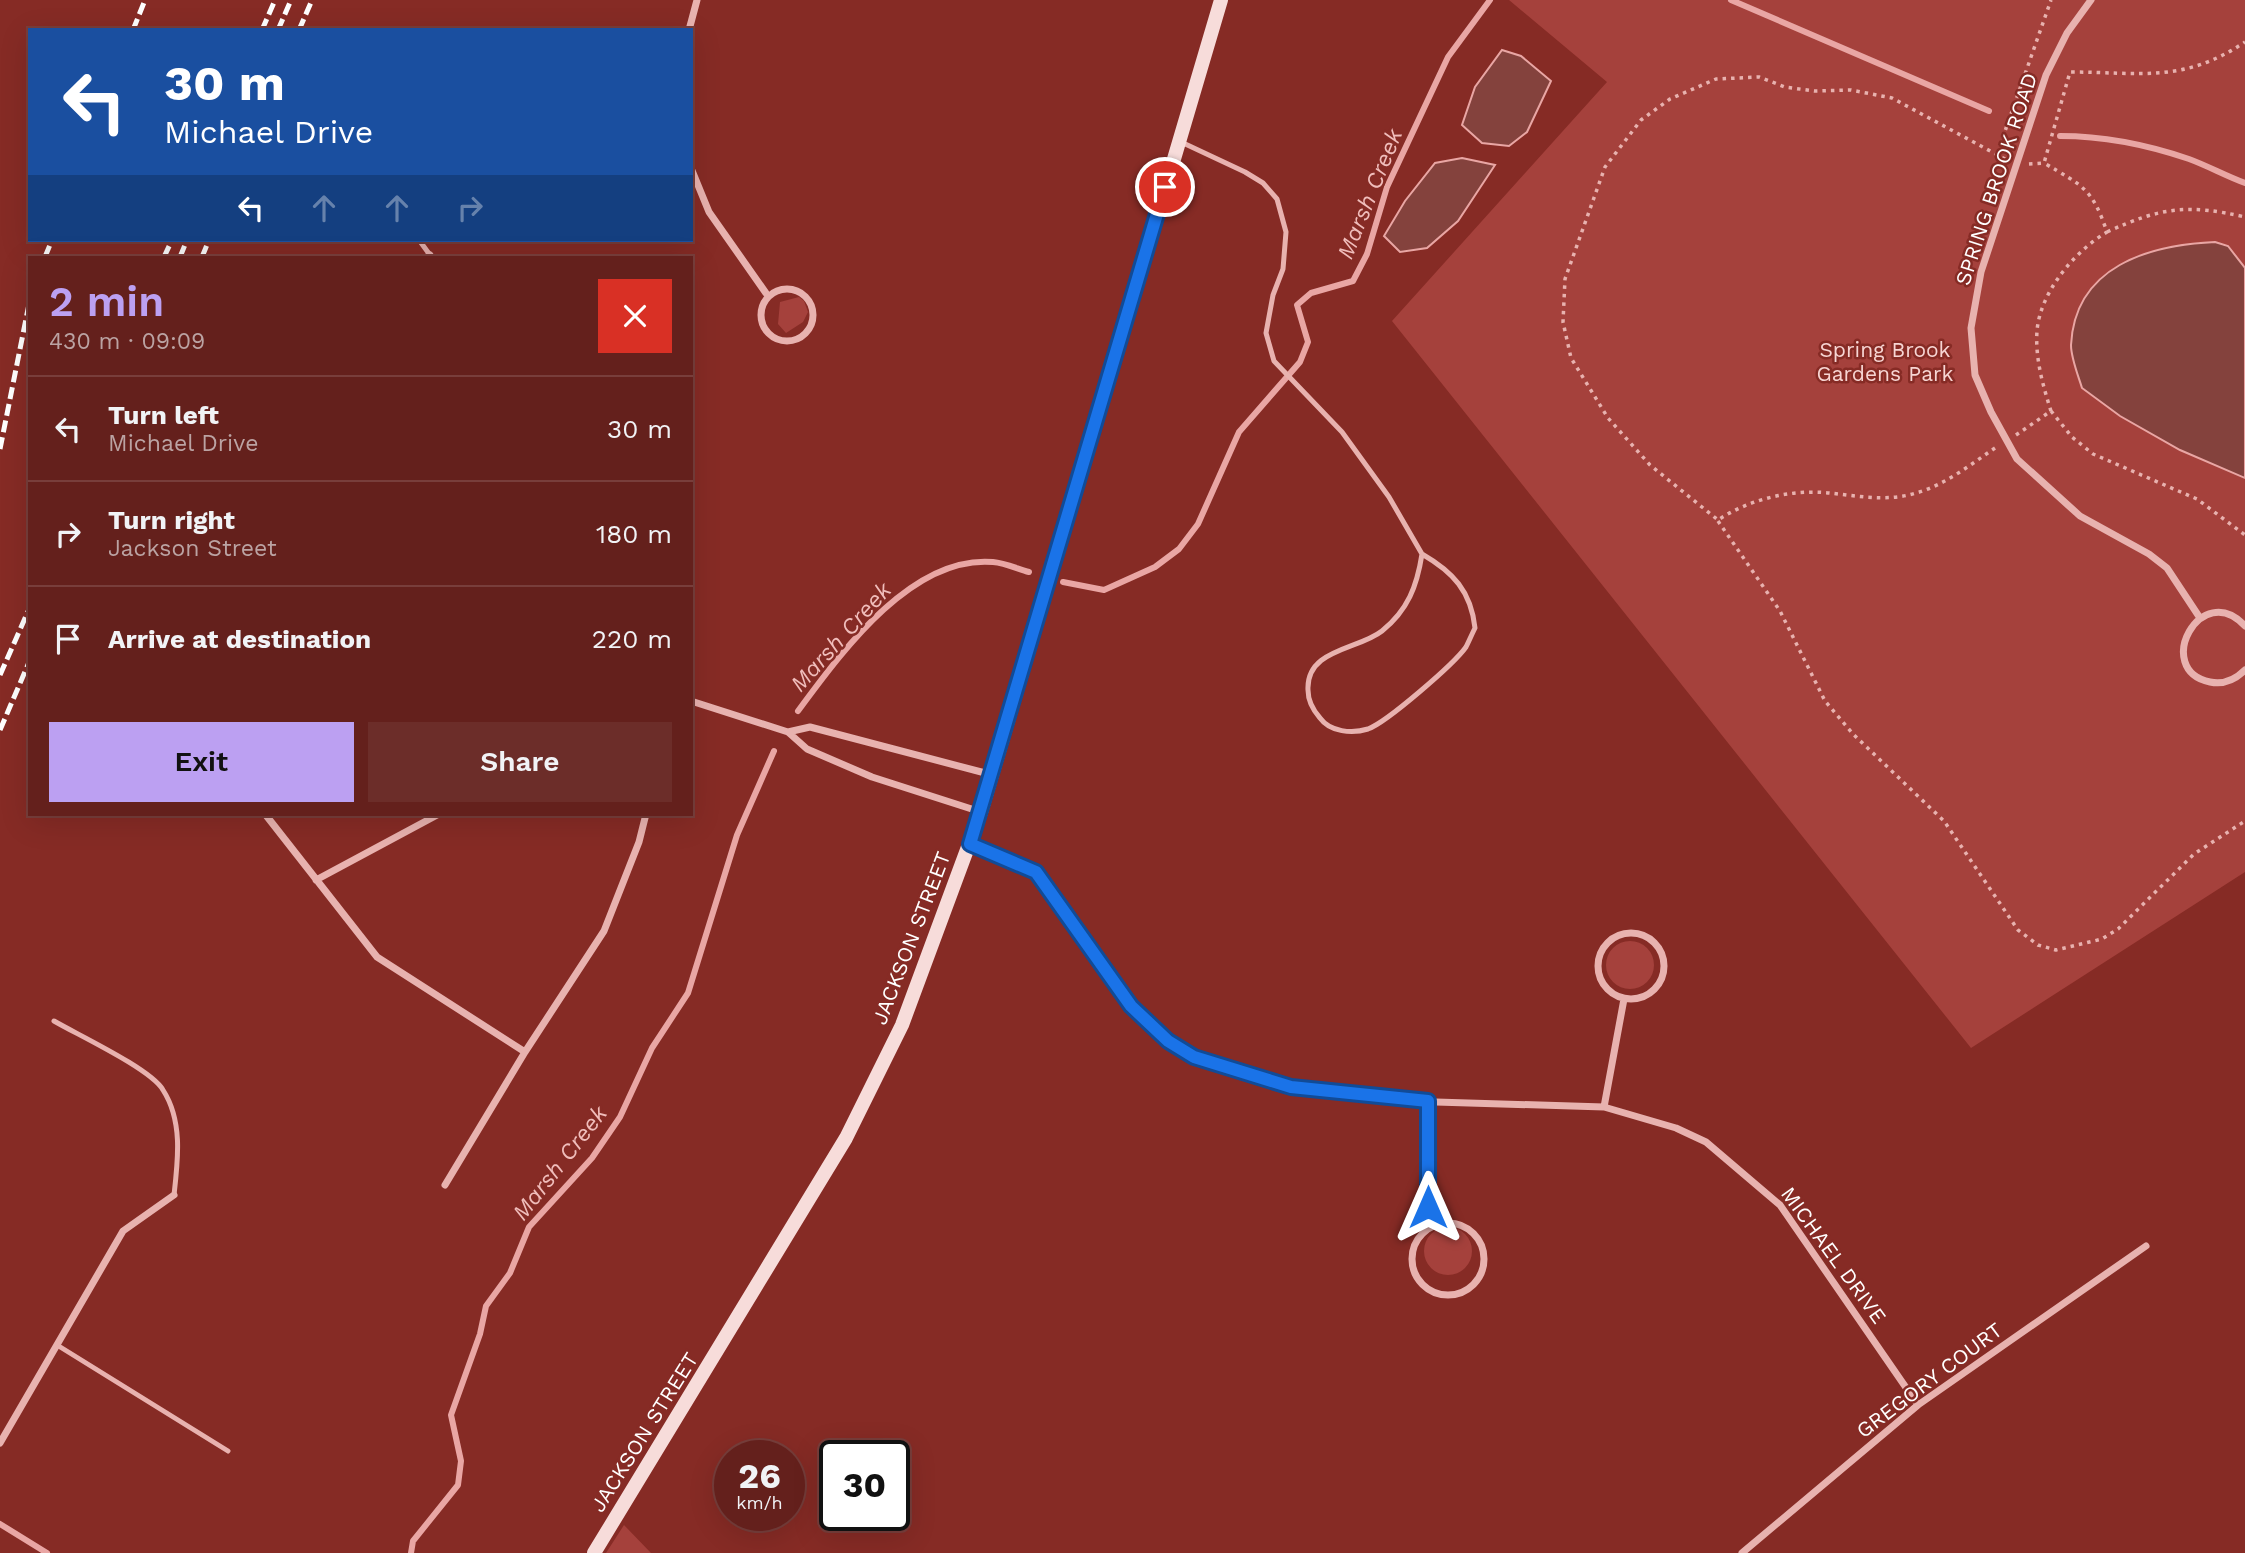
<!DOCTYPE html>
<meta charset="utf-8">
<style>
:root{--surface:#64201c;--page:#6c2d29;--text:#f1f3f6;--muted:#bba3a3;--line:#783e3b;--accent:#bca0f2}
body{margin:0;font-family:"Work Sans",sans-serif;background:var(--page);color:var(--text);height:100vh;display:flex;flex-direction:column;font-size:26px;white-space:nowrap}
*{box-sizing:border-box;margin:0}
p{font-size:23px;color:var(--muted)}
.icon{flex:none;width:38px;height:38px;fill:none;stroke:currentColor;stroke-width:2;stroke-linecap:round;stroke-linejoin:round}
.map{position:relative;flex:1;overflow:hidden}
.drawer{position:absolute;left:28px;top:256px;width:665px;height:560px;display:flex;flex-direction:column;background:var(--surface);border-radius:0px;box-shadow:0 7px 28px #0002,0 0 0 2px var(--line)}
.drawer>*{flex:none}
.banner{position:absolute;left:28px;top:28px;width:665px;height:214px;border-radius:0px;box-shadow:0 7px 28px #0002,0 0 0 2px var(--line);background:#1a4fa0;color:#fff;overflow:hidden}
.speed{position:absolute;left:714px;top:1440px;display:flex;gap:14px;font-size:35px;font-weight:700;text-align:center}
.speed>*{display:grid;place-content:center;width:91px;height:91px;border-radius:50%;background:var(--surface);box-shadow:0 7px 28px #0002,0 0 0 2px var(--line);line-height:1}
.speed small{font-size:18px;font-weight:400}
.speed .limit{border:4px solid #111;border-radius:10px;background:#fff;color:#111}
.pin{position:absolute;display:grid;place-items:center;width:60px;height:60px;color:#fff;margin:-30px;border:4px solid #fff;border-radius:50%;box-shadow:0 2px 7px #0007}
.me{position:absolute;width:77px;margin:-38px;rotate:0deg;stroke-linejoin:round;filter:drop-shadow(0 0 5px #0008)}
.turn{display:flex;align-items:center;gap:24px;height:147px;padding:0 21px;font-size:32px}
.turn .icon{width:91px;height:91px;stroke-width:2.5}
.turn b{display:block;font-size:49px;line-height:60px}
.lanes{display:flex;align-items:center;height:66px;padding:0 21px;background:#0003;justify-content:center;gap:35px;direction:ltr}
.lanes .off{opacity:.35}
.round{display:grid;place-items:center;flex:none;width:74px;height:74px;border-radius:0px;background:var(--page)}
.overview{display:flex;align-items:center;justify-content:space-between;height:119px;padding:0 21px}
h1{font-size:42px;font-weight:600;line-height:52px;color:var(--accent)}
.primary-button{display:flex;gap:14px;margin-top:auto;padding:14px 21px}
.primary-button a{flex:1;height:80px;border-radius:0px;background:var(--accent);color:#111;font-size:28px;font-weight:600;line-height:80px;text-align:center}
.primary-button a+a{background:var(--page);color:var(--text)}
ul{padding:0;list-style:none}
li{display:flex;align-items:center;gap:21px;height:105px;padding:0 21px;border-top:2px solid var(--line)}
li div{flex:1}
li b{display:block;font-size:26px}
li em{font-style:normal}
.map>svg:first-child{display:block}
.green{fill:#a5413c}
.water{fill:#84423d;stroke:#e9a6a4;stroke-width:2}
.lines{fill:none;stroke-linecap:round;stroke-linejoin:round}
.stream{stroke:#e9a6a4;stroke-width:6}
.path{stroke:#e8b2af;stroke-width:3.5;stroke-dasharray:3.5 5;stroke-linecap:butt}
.lane{stroke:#e8b2af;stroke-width:5}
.street{stroke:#e8b2af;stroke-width:7}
.secondary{stroke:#f7dcda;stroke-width:14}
.rail{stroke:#fff;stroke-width:5;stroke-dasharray:12 5;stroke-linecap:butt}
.route-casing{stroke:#114b97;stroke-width:18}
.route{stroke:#1a73e8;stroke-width:12}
.labels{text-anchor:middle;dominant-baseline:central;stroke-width:5;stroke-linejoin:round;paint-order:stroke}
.street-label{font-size:21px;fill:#fff;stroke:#862b25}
.park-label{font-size:21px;fill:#f7d5d3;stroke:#862b25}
.water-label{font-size:23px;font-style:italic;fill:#f0bdbb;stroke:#862b25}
</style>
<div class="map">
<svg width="2245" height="1553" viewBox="0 0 2245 1553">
<rect width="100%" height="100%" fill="#862b25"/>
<!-- green -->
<path class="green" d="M1509 0H2245V872L1971 1048 1392 321 1607 82Z
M799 297 804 301 808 312 803 322 786 333 778 324 780 302Z
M1606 965a24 24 0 1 1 48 0a24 24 0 1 1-48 0Z
M1424 1251a24 24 0 1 1 48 0a24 24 0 1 1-48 0Z
M624 1525 651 1553H606Z"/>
<!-- water -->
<path class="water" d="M1502 50 1521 56 1551 81 1527 132 1509 146 1482 143 1462 125 1475 87Z
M1462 158 1495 165 1458 221 1427 248 1400 252 1384 236 1405 201 1435 163Z
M2215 242 2228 246 2245 268V478L2180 450 2120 416 2082 388C2078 375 2071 358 2071 345 2075 266 2149 245 2215 242Z"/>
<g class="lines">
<!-- stream -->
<path class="stream" d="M1731 0 1989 111
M2060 136C2104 136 2148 145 2189 159 2208 166 2226 176 2245 183
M1063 582 1104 590 1155 567 1179 549 1198 524 1239 432 1300 362 1308 342 1297 305 1311 293 1353 281 1367 254 1387 187 1448 57 1490 0
M798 711C841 653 911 555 993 562 1005 563 1018 569 1029 572
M0 1524 47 1553
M411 1553 413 1541 458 1485 461 1461 451 1415 480 1334 486 1306 510 1273 529 1227 592 1158 620 1117 652 1048 688 993 737 835 774 751"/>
<!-- path -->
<path class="path" d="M1997 154 2051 0
M2029 164 2044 163
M2107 232C2161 207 2188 204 2245 217
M2051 411 2072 437 2093 454 2197 499 2245 535
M2016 435 2051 411C2043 386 2035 358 2037 331 2040 292 2075 251 2107 232 2092 188 2083 186 2044 163L2070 72C2140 72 2182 84 2245 42
M1995 448C1970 465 1945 485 1916 493 1888 502 1858 496 1830 493 1791 489 1750 499 1718 520L1650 465 1608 418 1571 358 1563 322 1565 279 1605 167 1641 120 1670 99 1716 79 1759 77 1785 87 1814 91 1851 90 1892 98 2005 159
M1718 521 1780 611 1825 701 1853 734 1944 821 2018 930 2038 945 2056 950 2102 939 2118 929 2194 854 2245 821"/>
<!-- lane -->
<path class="lane" d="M1181 142 1245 172 1263 183 1277 199 1286 232 1283 269 1273 295 1266 333 1274 361 1342 432 1389 497 1422 554C1417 586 1408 610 1382 631 1358 650 1306 649 1308 690 1308 700 1313 710 1320 718 1330 732 1352 734 1368 729 1387 722 1454 664 1466 647 1469 641 1472 634 1475 628 1471 591 1453 572 1422 554
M419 240 430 255
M54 1021C78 1035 151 1069 163 1090 183 1121 178 1160 174 1195
M57 1345 228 1451"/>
<!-- street -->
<path class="street" d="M2091 0 2067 33 2046 75 1981 272 1971 328 1975 375 1991 412 2017 459 2080 516 2149 554 2167 568 2200 618
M689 30 697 0
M691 168 709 212 768 296
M427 257 430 255 431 257
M761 315a26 26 0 1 1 52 0a26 26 0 1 1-52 0Z
M2245 626C2201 578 2152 670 2210 682 2224 685 2236 679 2245 670
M691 701 788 732 807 749 872 777 981 812
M788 732 810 727 989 774
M265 814 377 957 525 1052
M969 844 1036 872 1131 1005 1168 1041 1194 1057 1291 1087 1403 1101 1604 1107 1676 1128 1706 1142 1780 1205 1918 1405
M316 880 439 814
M1598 966a33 33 0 1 1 66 0a33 33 0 1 1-66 0Z
M1428 1101V1207L1435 1225
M1604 1107 1624 999
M445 1185 525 1052 604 931 639 842 646 814
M1412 1259a36 36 0 1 1 72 0a36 36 0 1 1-72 0Z
M0 1443 123 1231 174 1195
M1742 1553 1918 1405 2146 1246"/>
<!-- secondary -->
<path class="secondary" d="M594 1553 846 1138 902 1025 981 812 1221 0"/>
<!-- rail -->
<path class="rail" d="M133 30 145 0
M262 30 275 0
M278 30 291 0
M299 30 312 0
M45 257 52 240
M164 257 172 240
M180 257 187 240
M202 257 209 240
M0 449 30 299
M0 675 30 607
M0 730 30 660"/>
</g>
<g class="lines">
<!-- route casing -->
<g class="route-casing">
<path id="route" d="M1165 187 970 844 1036 872 1131 1006 1168 1041 1194 1057 1291 1087 1428 1101V1207"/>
</g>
<!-- route -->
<use href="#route" class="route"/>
</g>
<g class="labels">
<!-- street labels -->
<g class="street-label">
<text transform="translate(1996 179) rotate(-72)">SPRING BROOK ROAD</text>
<text transform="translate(911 938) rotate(-69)">JACKSON STREET</text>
<text transform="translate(1834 1255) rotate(54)">MICHAEL DRIVE</text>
<text transform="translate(1929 1380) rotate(-37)">GREGORY COURT</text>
<text transform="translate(644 1432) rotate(-58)">JACKSON STREET</text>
</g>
<!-- park labels -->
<g class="park-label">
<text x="1885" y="349">Spring Brook<tspan x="1885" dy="24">Gardens Park</tspan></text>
</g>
<!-- water labels -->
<g class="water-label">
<text transform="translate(1370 194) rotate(-68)">Marsh Creek</text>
<text transform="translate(841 637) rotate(-48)">Marsh Creek</text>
<text transform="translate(560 1163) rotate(-52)">Marsh Creek</text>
</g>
</g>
</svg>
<div class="speed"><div>26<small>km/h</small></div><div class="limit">30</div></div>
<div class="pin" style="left:1165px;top:187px;background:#d93025"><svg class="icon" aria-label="arrive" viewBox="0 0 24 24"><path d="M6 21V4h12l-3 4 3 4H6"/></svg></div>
<svg class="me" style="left:1428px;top:1207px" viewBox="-20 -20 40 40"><path d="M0-17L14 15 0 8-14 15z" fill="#1a73e8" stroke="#fff" stroke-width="4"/></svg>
<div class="banner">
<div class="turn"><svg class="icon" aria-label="left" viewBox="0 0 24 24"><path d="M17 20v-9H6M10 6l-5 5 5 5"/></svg><div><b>30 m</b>Michael Drive</div></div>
<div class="lanes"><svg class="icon" aria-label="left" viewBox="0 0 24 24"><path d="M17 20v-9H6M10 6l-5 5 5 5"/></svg><svg class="icon off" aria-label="ahead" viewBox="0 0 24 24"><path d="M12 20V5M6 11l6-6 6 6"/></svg><svg class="icon off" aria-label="ahead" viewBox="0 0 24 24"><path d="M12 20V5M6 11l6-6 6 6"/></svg><svg class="icon off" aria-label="right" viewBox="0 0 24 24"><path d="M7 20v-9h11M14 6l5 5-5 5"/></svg></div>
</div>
<section class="drawer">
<div class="overview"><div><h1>2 min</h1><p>430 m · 09:09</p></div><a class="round" style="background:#d93025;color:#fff"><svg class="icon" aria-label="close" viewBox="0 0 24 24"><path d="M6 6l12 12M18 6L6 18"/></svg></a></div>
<ul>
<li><svg class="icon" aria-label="left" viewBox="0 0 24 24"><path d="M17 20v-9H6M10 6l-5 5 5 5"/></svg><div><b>Turn left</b><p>Michael Drive</p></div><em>30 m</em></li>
<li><svg class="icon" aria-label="right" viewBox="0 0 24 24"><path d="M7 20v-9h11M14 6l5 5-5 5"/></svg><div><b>Turn right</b><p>Jackson Street</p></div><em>180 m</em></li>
<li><svg class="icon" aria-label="arrive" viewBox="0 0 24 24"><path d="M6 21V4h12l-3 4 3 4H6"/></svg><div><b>Arrive at destination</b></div><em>220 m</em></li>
</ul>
<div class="primary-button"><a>Exit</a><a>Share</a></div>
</section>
</div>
